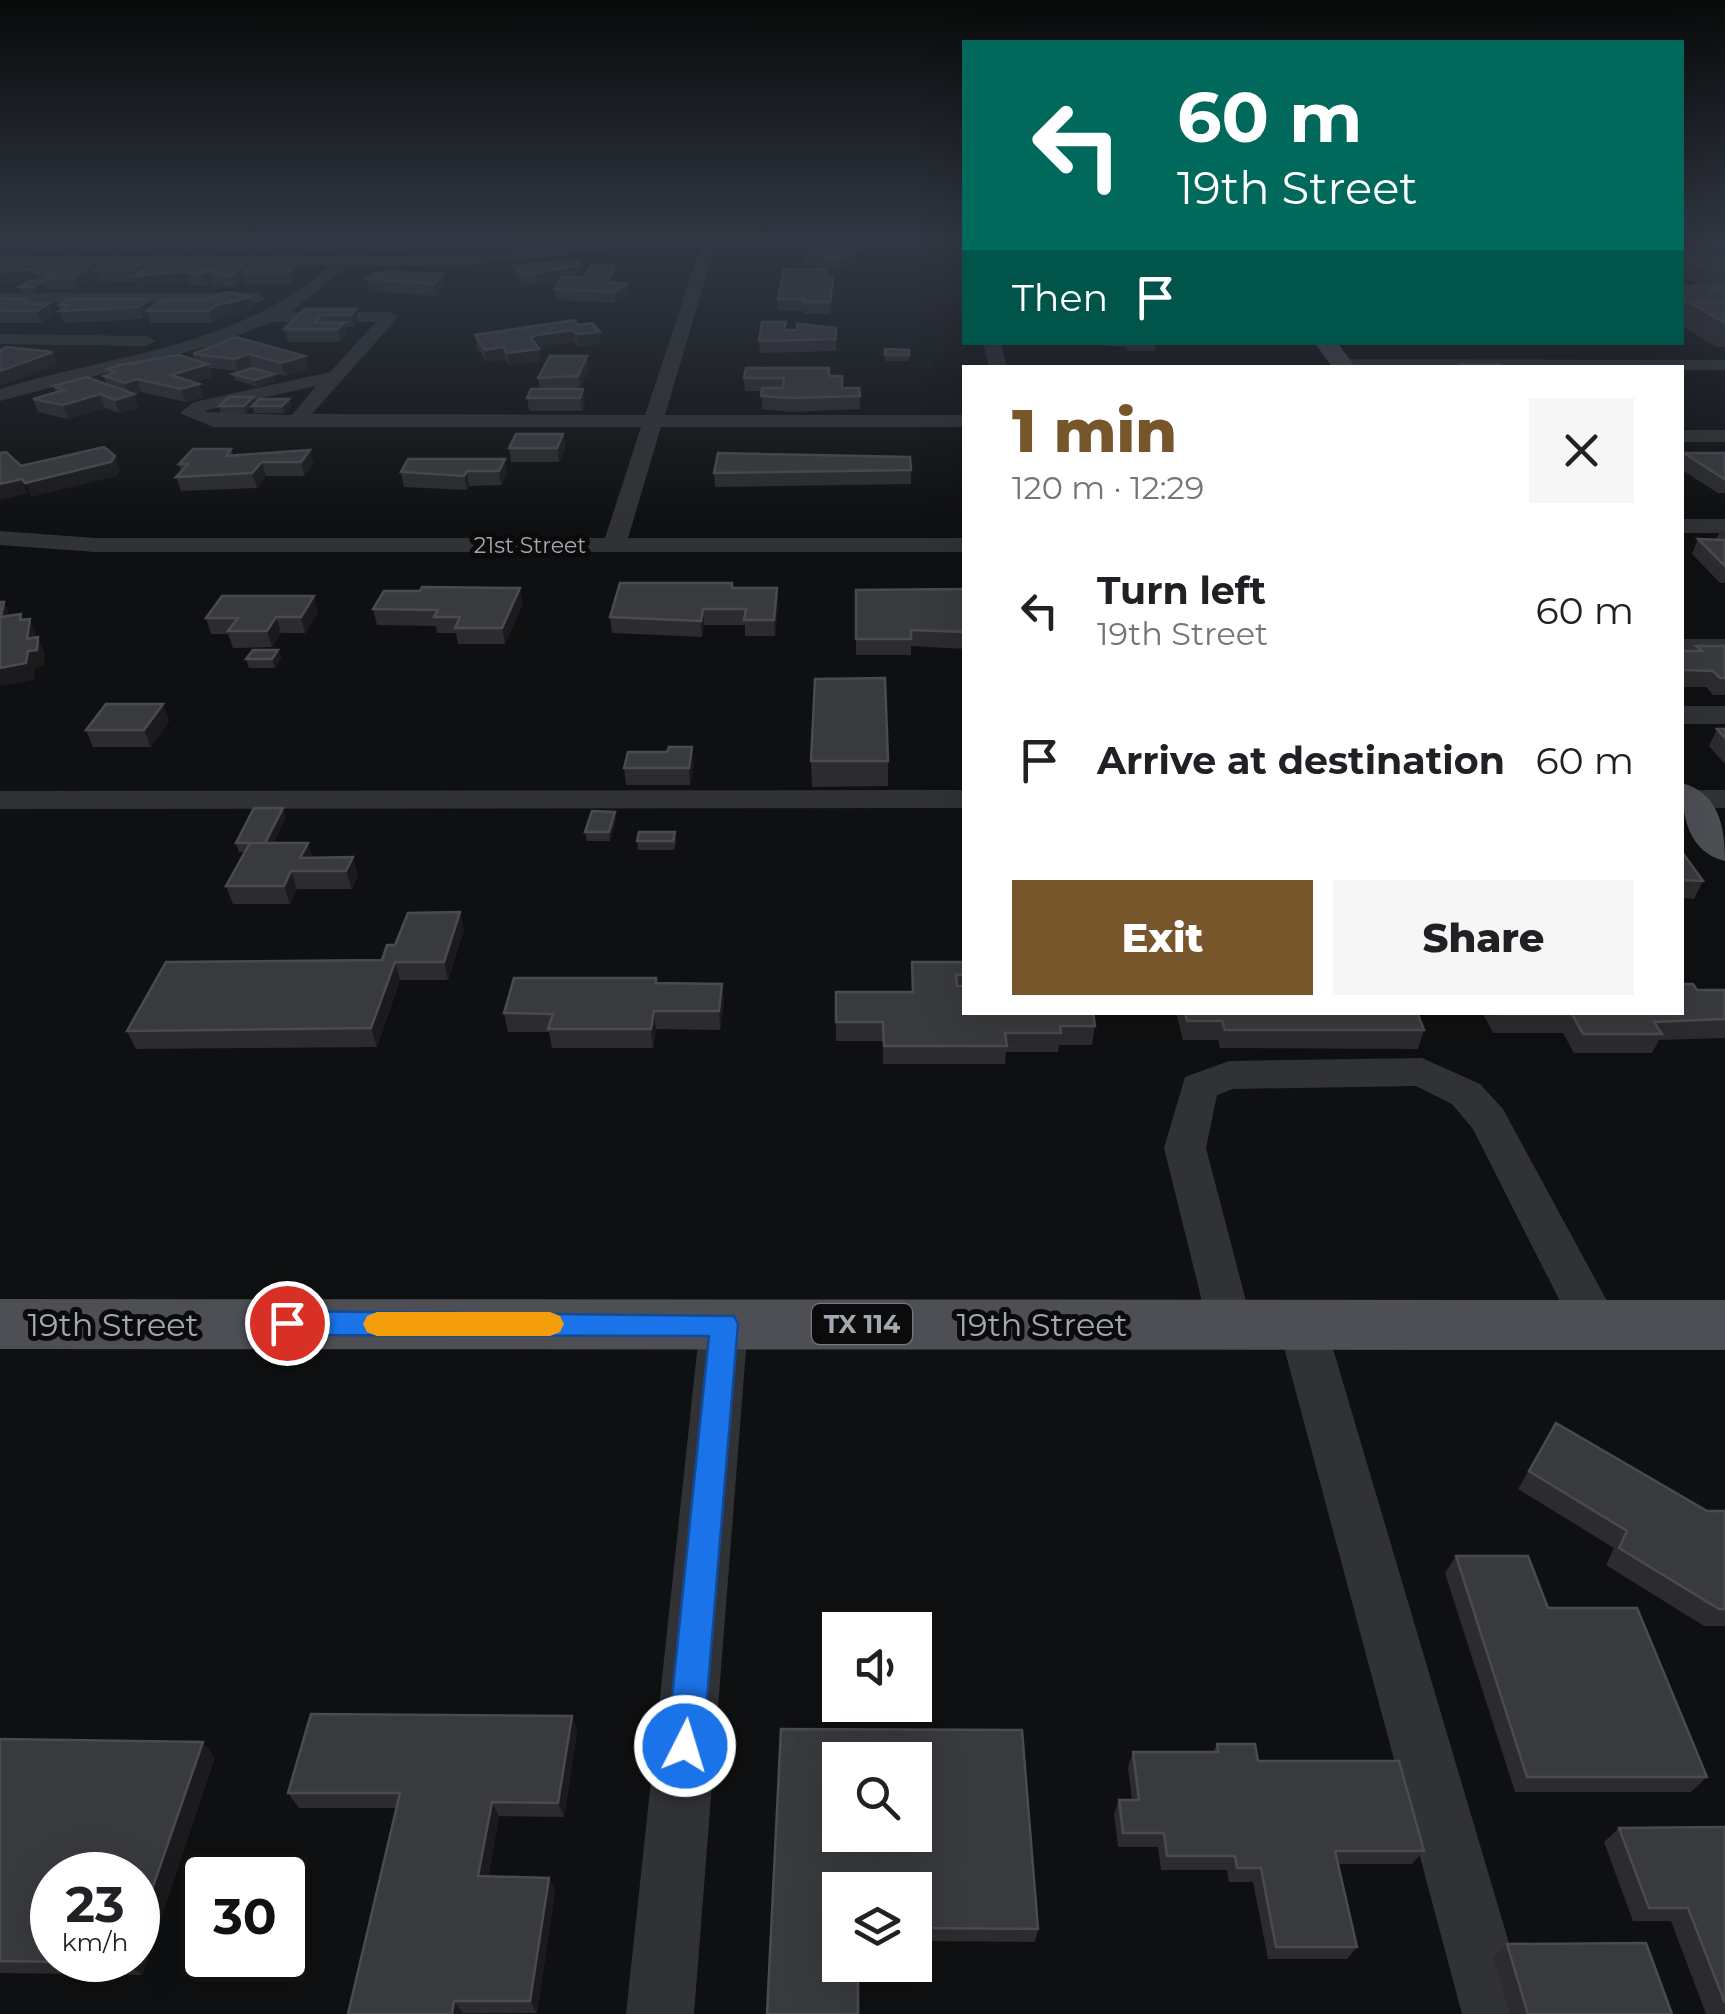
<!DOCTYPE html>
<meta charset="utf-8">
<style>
:root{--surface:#fff;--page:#f6f6f6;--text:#202124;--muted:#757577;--accent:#77562c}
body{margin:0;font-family:Montserrat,sans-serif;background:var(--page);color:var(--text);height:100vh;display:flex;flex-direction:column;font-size:38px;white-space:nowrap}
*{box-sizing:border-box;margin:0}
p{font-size:32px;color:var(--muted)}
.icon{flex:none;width:55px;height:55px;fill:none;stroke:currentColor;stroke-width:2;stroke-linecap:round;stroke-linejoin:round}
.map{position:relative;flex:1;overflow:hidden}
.drawer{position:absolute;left:962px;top:365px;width:722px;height:650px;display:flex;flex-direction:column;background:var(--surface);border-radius:0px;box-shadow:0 10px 40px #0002}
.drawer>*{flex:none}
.hud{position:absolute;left:962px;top:40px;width:722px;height:305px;border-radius:0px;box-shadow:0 10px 40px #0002;background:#00695c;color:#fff;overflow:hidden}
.controls{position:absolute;left:822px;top:1612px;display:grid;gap:20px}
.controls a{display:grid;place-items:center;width:110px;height:110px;border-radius:0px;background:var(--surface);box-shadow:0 10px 40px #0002;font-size:50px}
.speed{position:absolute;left:30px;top:1852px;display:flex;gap:20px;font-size:50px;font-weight:700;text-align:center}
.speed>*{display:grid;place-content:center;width:130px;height:130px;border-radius:50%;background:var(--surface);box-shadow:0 10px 40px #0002;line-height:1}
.speed small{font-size:25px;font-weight:400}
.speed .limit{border:5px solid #111;border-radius:15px;background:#fff;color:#111}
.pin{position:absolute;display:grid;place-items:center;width:85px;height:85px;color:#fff;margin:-42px;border:5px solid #fff;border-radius:50%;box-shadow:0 2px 10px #0007}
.me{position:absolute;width:110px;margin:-55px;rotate:5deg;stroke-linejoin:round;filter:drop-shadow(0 0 8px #0008)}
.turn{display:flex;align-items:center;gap:35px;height:210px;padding:0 50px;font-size:45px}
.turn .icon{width:130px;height:130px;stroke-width:2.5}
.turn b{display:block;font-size:70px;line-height:85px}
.then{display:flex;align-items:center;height:95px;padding:0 50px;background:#0003;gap:20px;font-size:38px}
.round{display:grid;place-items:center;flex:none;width:105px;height:105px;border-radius:0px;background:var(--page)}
.headline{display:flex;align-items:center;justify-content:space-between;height:170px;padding:0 50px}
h1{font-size:60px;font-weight:800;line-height:75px;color:var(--accent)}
.action{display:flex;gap:20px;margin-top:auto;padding:20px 50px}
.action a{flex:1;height:115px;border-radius:0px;background:var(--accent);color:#fff;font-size:40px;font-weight:800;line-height:115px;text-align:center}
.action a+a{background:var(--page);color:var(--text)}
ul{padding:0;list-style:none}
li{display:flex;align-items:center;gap:30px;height:150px;padding:0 50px}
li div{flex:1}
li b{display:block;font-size:38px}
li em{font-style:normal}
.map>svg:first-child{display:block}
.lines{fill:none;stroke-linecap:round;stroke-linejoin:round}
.minor{fill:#313235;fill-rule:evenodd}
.major{fill:#4d4f54;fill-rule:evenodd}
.wall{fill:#2c2c2f}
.shaded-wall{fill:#1b1b1d}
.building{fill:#393a3d;stroke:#494b4f;stroke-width:2.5;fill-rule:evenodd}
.route{fill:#1a73e8;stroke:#114b97;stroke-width:2.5}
.slow{fill:#f59e0b}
.labels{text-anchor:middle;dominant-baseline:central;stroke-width:10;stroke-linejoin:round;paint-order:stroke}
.far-street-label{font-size:22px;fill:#a2a8b0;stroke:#0b0b0c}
.shield{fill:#0b0b0c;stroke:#75797f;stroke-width:2.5}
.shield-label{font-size:25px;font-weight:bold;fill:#a2a8b0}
.near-street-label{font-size:32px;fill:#a2a8b0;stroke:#0b0b0c}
</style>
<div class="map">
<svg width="1725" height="2014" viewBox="0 0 1725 2014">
<rect width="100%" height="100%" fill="#0f1011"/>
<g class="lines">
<!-- minor -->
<path class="minor" d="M639 240H688L463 266H347L291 312H390L398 317 312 414 645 415 700 249 695 240H709L714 249 665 415H965V427H661L628 538H965V552H95L0 545V531L95 538H605L641 427H213L180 413 194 402 330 372 376 322H272L213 345 0 401V389C114 354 237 348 330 266H0V256H340L350 251 356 256H463ZM316 386 292 415 205 412 207 410Z
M0 293H257L265 298 257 303H0Z
M0 334 147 336 156 341 147 346 0 344Z
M983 342H1001L1007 368H989Z
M1343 359 1725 360V370L1336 368 1337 360Z
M1682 430H1725V442H1682Z
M1682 519H1725V533H1682Z
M1682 639H1725V655H1682Z
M1682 706H1725V724H1682Z
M965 790V808L0 809V791Z
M1682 790H1725V808H1682Z
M1422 1058 1480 1084 1503 1109 1620 1325 1613 1339 1596 1345 1579 1339 1473 1129 1452 1104 1416 1086 1233 1089 1217 1095 1206 1148 1252 1324 1245 1338 1228 1344 1211 1338 1164 1148 1185 1077 1229 1061Z
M724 1304 741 1310 748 1324 694 2014H626L700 1324 707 1310Z
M1302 1305 1319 1311 1326 1325 1530 2014H1462L1278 1325 1285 1311Z"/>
<!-- major -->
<path class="major" d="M1314 342H1337L1356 368H1333Z
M1682 783C1720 793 1725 829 1725 861 1688 852 1682 816 1682 783Z
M0 1299 1725 1300V1350L0 1349Z"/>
</g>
<!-- wall -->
<path class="wall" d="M0 240H168L169 243 154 254 120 251 118 247 113 250H76L75 246 68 251 32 250 30 246 25 249H0Z
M172 240H200L201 245 194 250 175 249Z
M215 240H280L281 245 274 251H258L256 243 246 251H218Z
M295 240H346L335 251 298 250Z
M367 240H416L406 251H370Z
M1682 240 1725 244V347H1716L1682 326 1684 321H1682V286H1702L1682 276Z
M860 249 862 260 839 270 806 264V253Z
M248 262 249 267 296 263 298 274 292 283H245L244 279 234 287 212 284V282L208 285H190V282L137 287 135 282 99 281 95 270 126 264 143 269 200 268 212 270Z
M43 263 44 267 88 268 92 279 76 290H48L46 284H44L45 286 35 293H21L19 287 28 281Z
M581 265 582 276 577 277 616 276 613 282 628 296 615 303 556 300 555 289 560 280 536 284 522 283 516 277 514 266Z
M827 269V278H833L830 314H804V311L778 310V299Z
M367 279 445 285 436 296 370 291Z
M251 297 254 309 221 316 213 323H151L148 315 143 319 64 323 59 305 150 299 152 307 201 300Z
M0 298 29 300 30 304H48L52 316 42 323H0Z
M305 309H356L359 321 354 327H345L347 335 341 342H288L284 329Z
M786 322V330L836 328V351L760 353 759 341Z
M578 325 601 344 578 347 574 342 539 348 541 361 509 365 505 360 487 362 477 347 475 335Z
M236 337 305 356 308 369 285 376 252 367 238 371 210 368 212 377 194 382 199 384 203 397 186 402 141 392 134 394 138 408 119 413 105 408 68 419 38 412 33 399 56 392 53 386 106 384 104 376 108 374 107 369 195 360 193 354Z
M1096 342H1156L1155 351H1127L1125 347 1097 345Z
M885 349 909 350V361H885Z
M587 356 589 369 580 389 585 402 582 411H529L527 398 540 389 538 378Z
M233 374 275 381 257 387 235 380Z
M829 376 842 388 860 396V409L790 412 762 409V391H745L744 378Z
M253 397 255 403 289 399 291 406 284 413H254L252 407 246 413H221L219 406Z
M563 434 565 448 559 462H511L509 448Z
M231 449 233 455 310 450 313 464 304 476H266L257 488 181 491 176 477 181 472 179 464Z
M1684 453H1725V493H1718L1682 470V457Z
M408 459 507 473 501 485 469 486 467 490 404 487 401 472Z
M911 470V484L715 487 714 473Z
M1720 531H1725V583H1720L1692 554 1698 539H1716Z
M733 588H777L778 604 775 636H745V625H704L702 637 612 633 610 617Z
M965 589V649L911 646V655H856V590Z
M523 604 505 644H458L456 633H437L436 626 377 625 373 609Z
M318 612 305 633H281L272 647 233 648 228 634H211L206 618Z
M1696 646H1725V695H1713L1706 687H1682V651H1694Z
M278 650 281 658 275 668H249L246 659Z
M163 704 169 721 151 747H93L86 730Z
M1717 729H1725V764L1709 746Z
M811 761H888V786L812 787Z
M694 764 690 785H626L624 768Z
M286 817 273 843H308L312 857 358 875 352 889H297L290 904H233L226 886 245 852H239L236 843Z
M616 820 610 841H587L585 832Z
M675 832 676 841 674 850H638L637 841Z
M1682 852 1703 881 1694 899 1682 898Z
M464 930 448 980H400L377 1047 136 1049 127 1031 382 960 395 945Z
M912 962H965V1012L1095 1026 1092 1045H1059L1058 1052H1006L1005 1064H883V1041H836V992H912Z
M657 983 722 984 724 1002 720 1030 656 1029 653 1048H552L549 1032H508L504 1013Z
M1697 990H1725V1038L1659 1040 1652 1053H1574L1563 1033H1493L1482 1012H1682Z
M1176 1012H1417L1424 1030 1418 1049 1220 1048 1218 1040H1183Z
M1556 1423 1707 1511H1725V1626H1704L1606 1565 1614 1548 1518 1489Z
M1456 1556 1548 1608 1707 1777 1691 1792H1515L1445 1573Z
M572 1716 577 1731 564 1817 499 1816 488 1877 549 1878 555 1891 537 2013 348 2014 396 1808H299L288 1793Z
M781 1729 1038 1929 1035 1942 915 1941V1890H840Z
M0 1739 215 1757 142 1975 0 1973Z
M1217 1744 1258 1761 1424 1851 1412 1864H1338L1357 1947 1347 1959H1268L1253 1882H1229L1227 1870H1161L1158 1847H1118L1114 1814 1119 1800H1132L1128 1767 1133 1752H1213Z
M1725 1827V2014H1706L1671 1921H1633L1604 1842 1619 1828Z
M1507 1944 1672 2014H1510L1493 1957Z"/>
<!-- shaded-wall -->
<path class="shaded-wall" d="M21 240H28L30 246 25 249Z
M64 240H80H73L75 246 68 251Z
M109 240H119H116L118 247 113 250Z
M155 240H168L169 243 154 254 150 243Z
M191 240H200L201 245 194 250Z
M243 240H255L256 243 246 251Z
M271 240H280L281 245 274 251Z
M333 240H346L335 251Z
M404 240H416L406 251Z
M416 240H452V241L448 248 418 250Z
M527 240H560V242L527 245Z
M860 240 862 260 839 270V259Z
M248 262 250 272H242L244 279 234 287 231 276Z
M43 263 46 272H35L37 280 0 284V272Z
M198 263 201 273H187L190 282 137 287 131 271 141 264 145 275Z
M296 263 298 274 292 283 289 272Z
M581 265 582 276 536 284 535 273Z
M615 265 616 276 608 293 607 282Z
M88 268 92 279 76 290 72 278Z
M211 268 213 273H209L212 282 208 285 204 273Z
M443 274 445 285 436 296 434 284Z
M43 281 45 286 35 293 33 287Z
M627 284 628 296 615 303 614 292Z
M251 297 254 309 221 316 213 323 209 311 217 305Z
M150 299 153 310 147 311 148 315 143 319 139 307Z
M48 304 52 316 42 323 37 311Z
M356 309 359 321 354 327 351 315Z
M344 323 347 335 341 342 338 329Z
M573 330 574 342 539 348 541 361 509 365 507 353 531 338 537 335Z
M600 332 601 344 578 347 577 334Z
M503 347 505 360 487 362 485 350Z
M53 352 58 365 0 386V371Z
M249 354 252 367 238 371 235 359Z
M305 356 308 369 285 376 281 363Z
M587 356 589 369 580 389 578 376Z
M208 364 212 377 175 388 171 375Z
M274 374 275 381 257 387 255 380Z
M137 379 141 392 134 394 138 408 119 413 115 400 129 396 125 383Z
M199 384 203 397 186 402 181 389Z
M583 389 585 402 582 411 580 398Z
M100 394 105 408 68 419 63 405Z
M253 397 255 403 246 413 244 406Z
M289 399 291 406 284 413 282 406Z
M563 434 565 448 559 462 557 448Z
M310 450 313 464 304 476 301 462Z
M115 456 120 470 117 476 31 497 25 483Z
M505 459 507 473 501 485 499 471Z
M262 462 266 476 257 488 252 473Z
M467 471 469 486 467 490 464 476Z
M22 479 27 494 0 500V484Z
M520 588 523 604 505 644 502 628Z
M777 588 778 604 775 636 774 620Z
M314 596 318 612 305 633 301 617Z
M4 602 11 618 1 617Z
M703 609 704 625 702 637 701 621Z
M21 614 28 630 30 619 36 635 35 650 38 637 45 653 44 666 35 668 34 680 0 686V668L20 620Z
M276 617 281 633 272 647 267 631Z
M278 650 281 658 275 668 272 659Z
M163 704 169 721 151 747 144 730Z
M692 747 694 764 690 785 689 768Z
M283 808 286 817 268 852 265 843Z
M615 812 616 820 610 841 609 832Z
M308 843 313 861 300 858Z
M353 857 358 875 352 889 346 871Z
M291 871 297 889 290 904 284 886Z
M460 912 464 930 448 980 444 962Z
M395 962 400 980 377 1047 371 1028Z
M722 984 724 1002 720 1030 719 1011Z
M654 1011 656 1029 653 1048 651 1029Z
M572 1716 577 1731 564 1817 558 1803Z
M203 1742 215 1757 142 1975 126 1963 127 1960H138V1930Z
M492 1802 499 1816 486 1890 478 1876Z
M549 1878 555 1891 537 2013 530 2001Z
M454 2001 463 2013V2014H452Z"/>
<!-- building -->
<path class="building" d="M116 240H155L150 243Z
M828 240H859L852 247 862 249 839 259 806 253Z
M1682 240H1717L1725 244V247L1691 248 1682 243Z
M1682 256 1725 258V270H1710Z
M576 260 581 265 535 273 520 272 514 266Z
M110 262H125L122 264H141L131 271 95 270Z
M223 262H248L231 276 209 273Z
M0 263H43L33 269 0 272Z
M50 263H68L60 268H88L72 278H44L53 272H35Z
M198 263 188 271 133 276 149 265Z
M296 263 289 272H242L250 266Z
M592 265H615L607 282 627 284 614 292 555 289 561 277H585Z
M194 268H211L204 273H187Z
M784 269H827L826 278H833L830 302H804V299H778Z
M390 272 443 274 434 284 367 279 373 274Z
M29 281H43L33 287H19Z
M1682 286H1707L1714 291H1721L1713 286H1725V303H1682Z
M227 292 251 297 217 305 209 311H147L161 300H201Z
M0 298 29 300 23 304H48L37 311H0Z
M68 299H150L139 307 59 311 68 305H59Z
M1691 303H1725V323Z
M305 309H356L351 315H322L315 323H344L338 329H284Z
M574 320 578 325 592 323 600 332 577 334 573 330 537 335 531 338 539 349 507 353 503 347 485 350 475 335Z
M762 322H786L784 330H797V324L836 328V339L759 341Z
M236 337 305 356 281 363 249 354 235 359 193 354Z
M7 347 53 352 0 371V350Z
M885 349 909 350V355H885Z
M179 355 208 364 171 375 199 384 181 389 137 379 125 383 104 376 116 372 107 369 120 365Z
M550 356H587L578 376 538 378Z
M1460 364H1501L1505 368H1464Z
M252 368 274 374 255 380 233 374Z
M746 368H829V376H842V388H859L860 396 790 398 761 396 762 388H783L784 378H744Z
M86 377 134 394 115 400 100 394 63 405 33 399 64 390 53 386Z
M531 389H583L580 398H527Z
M229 397H253L244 406H219Z
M259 399H289L282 406H252Z
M516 434H563L557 448H509Z
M104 447 115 456 111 462 25 483 22 479 0 484V453L6 452 21 466Z
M193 449H231L226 456 310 450 301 462H262L252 473 176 477 188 464H179Z
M718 453 910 457 911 470 714 473Z
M1684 453H1725V479H1724Z
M408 459H505L499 471H467L464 476 401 472Z
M1698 539 1725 540V566Z
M620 583H732V588H777L774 620H744L746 609H703L701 621 610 617Z
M422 587 520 588 502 628H455L460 617H434L438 610 373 609 384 591H420Z
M965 589V632L911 630V639H856V590Z
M222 596H314L301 617H276L267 631H228L238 618H206Z
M0 602H4L1 617 21 614 20 620 30 619 27 639 38 637 37 650 28 651 26 663 0 668Z
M1696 646H1725V678H1720L1713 671 1682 670V651H1702Z
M253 650H278L272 659H246Z
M885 678 888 761H811L815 679Z
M106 704H163L144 730H86Z
M1717 729H1725V738Z
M669 747H692L689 768H624L628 752H667Z
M254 808H283L265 843H236Z
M592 811 615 812 609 832H585Z
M639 832H675L673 841H637Z
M250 843H308L300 858 353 857 346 871H291L284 886H226Z
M1682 852 1703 881 1682 880Z
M460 912 444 962H395L371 1028 127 1031 166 962 382 960 387 945H395L408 913Z
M912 962H965V975H956L957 986H965V1012H1093L1095 1026H1060L1061 1033H1005L1007 1046H884L883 1022H836V992H913Z
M514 978H656V983L722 984 719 1011H654L651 1029H548L553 1014 504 1013Z
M1682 984H1693L1697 990H1725V1019L1654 1022 1662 1034H1583L1572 1014H1501L1500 1012H1682Z
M1185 1012H1417L1424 1030H1225L1222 1021H1187Z
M1556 1423 1707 1511H1725V1609H1719L1619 1548 1627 1531 1529 1471Z
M1456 1556H1528L1548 1608H1637L1707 1777H1527Z
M311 1714 572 1716 558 1803 492 1802 478 1876 549 1878 530 2001H454L452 2014H348L400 1793H288Z
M781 1729 1022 1730 1038 1929 915 1928V1890H840V1965H858V2014H767ZM840 1760H915V1835H840Z
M0 1739 203 1742 138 1930V1875H52V1960H127L126 1963 0 1961Z
M1217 1744H1255L1258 1761H1399L1424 1851H1335L1357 1947H1276L1261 1868H1237L1235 1856H1167L1164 1833H1123L1119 1800H1139L1133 1752H1218Z
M1725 1827V2003L1688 1908H1649L1619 1828Z
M1646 1943 1672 2014H1528L1507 1944Z"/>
<!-- sky -->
<linearGradient id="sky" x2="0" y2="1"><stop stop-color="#080909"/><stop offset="0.46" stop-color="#313743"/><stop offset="1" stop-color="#313743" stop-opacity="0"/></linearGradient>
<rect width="1725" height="522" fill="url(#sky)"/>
<!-- route -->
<path class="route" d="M287 1311 734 1316 738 1324 703 1746 698 1759 685 1764 672 1759 667 1746 709 1336 287 1335 277 1332 273 1323 277 1315Z"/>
<!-- slow -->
<path class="slow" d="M377 1312H550L560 1316 564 1324 560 1332 550 1336H377L367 1332 363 1324 367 1316Z"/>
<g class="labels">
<!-- far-street labels -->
<g class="far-street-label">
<text x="530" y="545">21st Street</text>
</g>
<!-- shield labels -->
<rect class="shield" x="812" y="1304" width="100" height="40" rx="8"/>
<g class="shield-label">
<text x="862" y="1324">TX 114</text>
</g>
<!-- near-street labels -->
<g class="near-street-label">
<text x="113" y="1324">19th Street</text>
<text x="1042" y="1324">19th Street</text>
</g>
</g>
</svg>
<div class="controls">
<a><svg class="icon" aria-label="sound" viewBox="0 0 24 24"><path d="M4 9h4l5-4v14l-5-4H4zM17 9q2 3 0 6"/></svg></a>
<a><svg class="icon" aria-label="search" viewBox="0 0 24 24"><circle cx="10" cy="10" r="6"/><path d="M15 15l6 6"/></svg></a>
<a><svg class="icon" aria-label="layers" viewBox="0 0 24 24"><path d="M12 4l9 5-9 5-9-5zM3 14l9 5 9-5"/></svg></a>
</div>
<div class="speed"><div>23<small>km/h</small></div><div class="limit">30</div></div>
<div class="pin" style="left:287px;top:1323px;background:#d93025"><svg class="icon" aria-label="arrive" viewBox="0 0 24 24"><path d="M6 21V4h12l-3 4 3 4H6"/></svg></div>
<svg class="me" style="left:685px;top:1746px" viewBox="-20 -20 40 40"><circle r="17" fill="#1a73e8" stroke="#fff" stroke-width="3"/><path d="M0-11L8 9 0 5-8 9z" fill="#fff"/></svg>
<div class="hud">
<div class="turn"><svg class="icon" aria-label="left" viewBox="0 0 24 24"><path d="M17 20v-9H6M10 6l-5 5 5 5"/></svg><div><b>60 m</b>19th Street</div></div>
<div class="then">Then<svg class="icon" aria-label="arrive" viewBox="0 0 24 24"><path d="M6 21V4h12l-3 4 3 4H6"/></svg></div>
</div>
<section class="drawer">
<div class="headline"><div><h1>1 min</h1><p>120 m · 12:29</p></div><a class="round"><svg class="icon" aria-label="close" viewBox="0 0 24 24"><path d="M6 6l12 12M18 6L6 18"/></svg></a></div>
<ul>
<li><svg class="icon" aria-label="left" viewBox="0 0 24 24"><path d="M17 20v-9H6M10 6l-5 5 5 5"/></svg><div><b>Turn left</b><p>19th Street</p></div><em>60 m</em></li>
<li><svg class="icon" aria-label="arrive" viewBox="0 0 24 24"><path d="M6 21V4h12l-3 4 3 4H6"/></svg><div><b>Arrive at destination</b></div><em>60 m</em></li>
</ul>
<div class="action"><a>Exit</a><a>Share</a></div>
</section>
</div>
